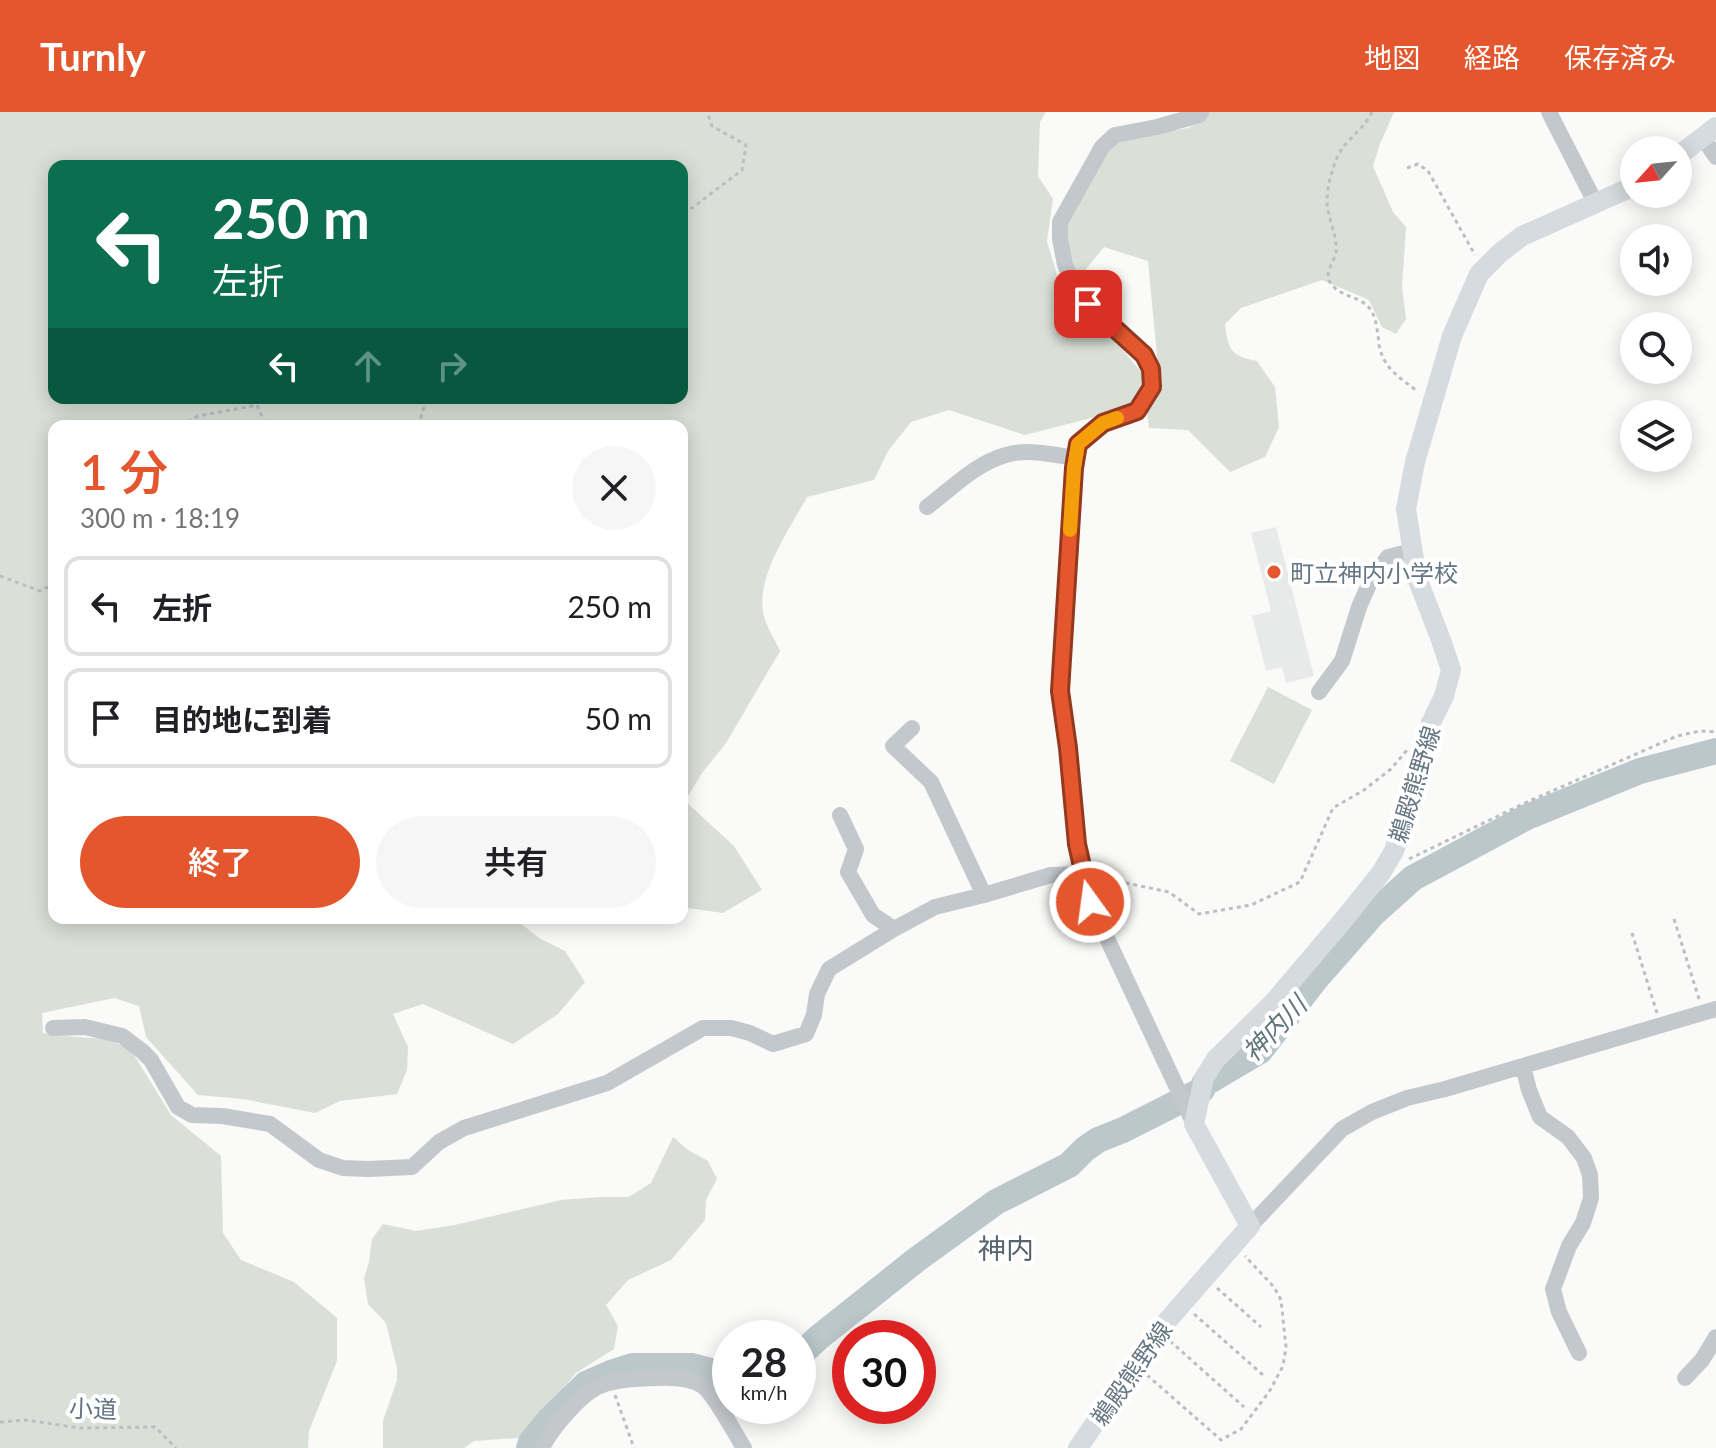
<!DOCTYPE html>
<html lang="ja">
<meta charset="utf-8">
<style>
:root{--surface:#fff;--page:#f6f6f6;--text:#202124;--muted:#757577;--line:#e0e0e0;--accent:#e4572e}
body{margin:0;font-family:Lato,"Noto Sans JP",sans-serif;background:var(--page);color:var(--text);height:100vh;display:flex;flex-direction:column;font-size:30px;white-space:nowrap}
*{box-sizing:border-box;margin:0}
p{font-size:26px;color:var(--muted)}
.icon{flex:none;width:44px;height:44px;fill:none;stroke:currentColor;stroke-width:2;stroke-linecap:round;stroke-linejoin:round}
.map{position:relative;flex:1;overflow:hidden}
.sheet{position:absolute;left:48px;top:308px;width:640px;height:504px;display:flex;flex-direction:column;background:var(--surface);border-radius:16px;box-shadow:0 4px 20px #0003}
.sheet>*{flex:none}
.hud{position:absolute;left:48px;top:48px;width:640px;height:244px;border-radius:16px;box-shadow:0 4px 20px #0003;background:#0b6e4f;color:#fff;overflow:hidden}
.needle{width:52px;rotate:243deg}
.tools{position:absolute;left:1620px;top:24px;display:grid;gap:16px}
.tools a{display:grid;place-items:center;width:72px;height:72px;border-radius:50%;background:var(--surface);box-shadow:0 4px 20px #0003;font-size:40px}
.speed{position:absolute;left:712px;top:1208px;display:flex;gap:16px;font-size:40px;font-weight:700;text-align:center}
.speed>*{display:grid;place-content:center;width:104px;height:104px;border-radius:50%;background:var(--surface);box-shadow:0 4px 20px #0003;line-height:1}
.speed small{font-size:20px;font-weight:400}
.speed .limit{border:12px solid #d22;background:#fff;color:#111}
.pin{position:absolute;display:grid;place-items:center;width:68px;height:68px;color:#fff;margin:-34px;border-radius:16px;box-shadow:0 4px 12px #0006}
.me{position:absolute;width:88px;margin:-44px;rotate:346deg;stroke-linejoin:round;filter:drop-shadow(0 0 6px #0008)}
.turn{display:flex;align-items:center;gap:28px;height:168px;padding:0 32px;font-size:36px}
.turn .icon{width:104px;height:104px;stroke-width:2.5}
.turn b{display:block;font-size:56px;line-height:68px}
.lanes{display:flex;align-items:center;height:76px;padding:0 32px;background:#0003;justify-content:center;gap:40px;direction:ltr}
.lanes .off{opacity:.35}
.round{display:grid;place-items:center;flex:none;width:84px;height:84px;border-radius:42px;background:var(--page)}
.overview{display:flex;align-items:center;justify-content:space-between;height:136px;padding:0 32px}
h1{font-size:48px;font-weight:600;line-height:60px;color:var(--accent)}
.cta{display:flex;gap:16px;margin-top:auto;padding:16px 32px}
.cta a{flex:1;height:92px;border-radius:48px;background:var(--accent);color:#fff;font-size:32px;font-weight:600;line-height:92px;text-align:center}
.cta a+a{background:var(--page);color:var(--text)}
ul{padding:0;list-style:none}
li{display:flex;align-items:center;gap:24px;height:100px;margin:0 16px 12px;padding:0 16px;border:4px solid var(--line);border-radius:16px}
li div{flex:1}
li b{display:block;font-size:30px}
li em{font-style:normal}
header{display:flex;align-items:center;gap:48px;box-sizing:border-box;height:112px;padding:0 40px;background:var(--accent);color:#fff}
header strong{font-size:38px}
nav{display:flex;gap:44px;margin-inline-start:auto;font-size:28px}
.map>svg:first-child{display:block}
.built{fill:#e8e9e9}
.green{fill:#dadfd7;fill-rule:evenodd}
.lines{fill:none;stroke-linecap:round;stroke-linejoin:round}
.river{stroke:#bbc7cb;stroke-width:26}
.path{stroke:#bbbfc2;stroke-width:3;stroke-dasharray:4 4;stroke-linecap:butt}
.minor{stroke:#c3c8cc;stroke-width:16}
.major{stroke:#d6dbdf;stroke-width:20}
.route-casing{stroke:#94391e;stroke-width:20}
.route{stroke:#e4572e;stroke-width:14}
.slow{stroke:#f59e0b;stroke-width:14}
.poi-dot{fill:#e4572e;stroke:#fff;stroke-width:3}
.labels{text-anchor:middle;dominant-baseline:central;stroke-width:8;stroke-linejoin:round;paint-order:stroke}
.poi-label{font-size:24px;fill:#657683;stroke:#fff;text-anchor:start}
.street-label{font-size:24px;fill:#657683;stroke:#fff}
.water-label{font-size:26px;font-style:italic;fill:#60757c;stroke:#fff}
.quarter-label{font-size:28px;fill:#57646e;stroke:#fff}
</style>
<header>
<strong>Turnly</strong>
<nav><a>地図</a><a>経路</a><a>保存済み</a></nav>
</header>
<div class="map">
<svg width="1716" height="1336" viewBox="0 0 1716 1336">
<rect width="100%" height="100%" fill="#fafaf8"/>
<!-- built -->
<path class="built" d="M1276 415 1314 564 1286 571 1282 555 1266 559 1252 504 1271 499 1251 421Z"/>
<!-- green -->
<path class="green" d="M0 0H1046L1040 10 1038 64 1053 87 1047 129 1059 170 1082 203 1119 233 1146 266 1142 279 1130 296 1025 323 949 298 911 310 888 339 874 368 807 385C790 417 754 466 764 504 767 516 775 528 780 539L726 631 702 661 685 689 734 734 762 778 723 801 682 795V314H54V806H514L539 826 565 839 585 870 558 902 513 932 423 892 393 902 408 935 407 958 397 982 340 989 315 1001 243 987 198 983 146 925 139 894 114 886 42 901 43 921 63 924 106 927 131 938 171 1003 221 1044 223 1121 241 1148 294 1170 337 1206V1249L309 1319 308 1336H0ZM54 54H682V286H54Z
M1206 0H1394L1380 32 1373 54 1393 100 1406 115 1402 175 1406 207 1396 222 1382 215 1369 188 1322 168 1241 196 1225 212C1228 238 1231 244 1257 249L1275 275 1279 315 1265 345 1230 360 1188 318 1149 316 1147 299 1160 275 1148 149 1104 135 1078 167 1065 130 1068 111 1107 37 1117 28 1188 16 1204 7Z
M1268 575 1312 598 1274 672 1230 649Z
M673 1025 688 1038 708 1049 717 1067 706 1088 705 1108 671 1148 628 1168 606 1193 618 1214 614 1237 576 1261 551 1291 518 1326 474 1329 464 1336H383V1309L397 1268V1256L386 1211 368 1192 364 1166 369 1150 372 1127 383 1112 416 1119 455 1113 561 1088 599 1085H629L651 1071Z"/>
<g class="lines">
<!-- river -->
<path class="river" d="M798 1245 818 1226 916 1148 996 1090 1069 1053 1085 1037 1098 1028 1123 1018 1202 978 1204 972 1260 939 1315 868 1374 801 1413 766 1527 705 1640 659 1716 639
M529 1336 531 1330 550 1307 586 1272 611 1261 633 1254H692L730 1264"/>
<!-- path -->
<path class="path" d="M1372 0C1363 19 1345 28 1338 44 1332 56 1328 72 1327 86 1326 104 1338 122 1336 141 1334 150 1324 161 1330 170 1340 187 1365 183 1373 202 1377 211 1378 223 1379 233 1384 257 1399 265 1417 279
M1407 56 1418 52 1428 59 1475 143
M682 97 692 96 742 58 746 33 712 14 707 0
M181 314 198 304 257 293 266 314
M418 314 427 286
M0 464 40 479 54 472
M1409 747 1527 690 1677 624 1700 619 1716 620
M1102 766 1169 780 1199 802 1251 793 1300 770 1333 696 1364 678 1391 657 1407 638
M1674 807 1699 887
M1632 821 1657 901
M1217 1176 1261 1215
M1194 1202 1263 1263
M1170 1229 1244 1295
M1147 1263 1221 1328 1241 1317 1269 1280 1283 1254 1286 1235 1281 1188 1274 1175 1245 1144
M615 1283 634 1336
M0 1310 26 1308 80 1316 155 1315 176 1336"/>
<!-- minor -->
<path class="minor" d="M1549 0 1596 92
M1703 26 1716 45
M927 395C951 377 976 351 1006 343 1028 336 1054 343 1076 346
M1319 580 1342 549 1359 495 1371 468 1388 445 1412 439
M912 616 893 634 931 670 984 783
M840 703 856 737 848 760 873 803 894 817
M53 916 85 915 122 924 142 939 151 948 178 995 192 1003 222 1004 270 1012 319 1048 343 1056 368 1057 412 1055 439 1030 464 1016 607 971 703 916H731L750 921 773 932 806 922 814 903 817 882 829 857 894 817 935 795 984 783 1051 763 1082 762
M1523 954 1529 978 1540 1005 1568 1025 1584 1046 1590 1063 1591 1086 1583 1111 1569 1134 1553 1177 1559 1200 1579 1241
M1194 1012 1090 790 1077 732 1068 636 1060 579 1065 483 1076 346 1078 332 1103 311 1137 299 1152 275 1151 257 1144 243 1133 231 1088 192 1074 173 1065 153 1060 127V110L1102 35 1115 23 1157 15 1199 3 1201 0
M1250 1114 1342 1017 1372 1000 1407 986 1445 977 1716 897
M1685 1266 1702 1248 1716 1225
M542 1336C551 1317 581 1282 600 1274 618 1267 637 1267 655 1266 671 1265 689 1265 703 1274 715 1283 735 1322 744 1336"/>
<!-- major -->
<path class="major" d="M1678 44 1716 15
M1078 1336 1154 1224 1250 1114 1194 1012 1204 966 1216 947 1273 891 1345 806 1381 761 1394 739 1424 643 1429 615 1444 584 1451 558 1441 528 1417 466 1406 397 1415 350 1452 224 1479 162 1500 141 1522 124 1634 74"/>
</g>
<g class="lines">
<!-- route casing -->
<g class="route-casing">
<path id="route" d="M1088 192 1144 243 1151 257 1152 275 1137 299 1103 311 1078 332 1074 356 1060 579 1068 636 1077 732 1090 790"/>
</g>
<!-- route -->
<use href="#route" class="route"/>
<!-- slow -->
<path class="slow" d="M1070 418 1074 356 1078 332 1103 311 1117 306"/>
</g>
<!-- markers -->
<circle class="poi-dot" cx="1274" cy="460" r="8"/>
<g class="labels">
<!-- poi labels -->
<g class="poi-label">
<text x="1290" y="460">町立神内小学校</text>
</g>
<!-- street labels -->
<g class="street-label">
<text transform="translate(1414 672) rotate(-73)">鵜殿熊野線</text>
<text transform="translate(1131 1261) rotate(-55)">鵜殿熊野線</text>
<text transform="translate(93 1296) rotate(2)">小道</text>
</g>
<!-- water labels -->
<g class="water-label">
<text transform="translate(1274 916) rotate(-46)">神内川</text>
</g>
<!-- quarter labels -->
<g class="quarter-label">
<text x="1006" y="1136">神内</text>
</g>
</g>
</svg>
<div class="tools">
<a><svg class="needle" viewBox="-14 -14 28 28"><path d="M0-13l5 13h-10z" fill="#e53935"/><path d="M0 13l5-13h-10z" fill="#757577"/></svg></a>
<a><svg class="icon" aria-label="sound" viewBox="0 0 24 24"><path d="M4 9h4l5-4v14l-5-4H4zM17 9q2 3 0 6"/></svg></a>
<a><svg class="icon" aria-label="search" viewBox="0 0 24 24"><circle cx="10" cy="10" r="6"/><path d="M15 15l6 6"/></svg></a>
<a><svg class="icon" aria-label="layers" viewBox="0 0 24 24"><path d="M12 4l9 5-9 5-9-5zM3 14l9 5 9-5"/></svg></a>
</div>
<div class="speed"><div>28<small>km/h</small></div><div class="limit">30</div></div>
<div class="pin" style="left:1088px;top:192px;background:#d93025"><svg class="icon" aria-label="arrive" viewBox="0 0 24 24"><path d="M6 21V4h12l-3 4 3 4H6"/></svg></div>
<svg class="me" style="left:1090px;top:790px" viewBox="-20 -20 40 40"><circle r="17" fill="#e4572e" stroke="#fff" stroke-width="3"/><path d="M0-11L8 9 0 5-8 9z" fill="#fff"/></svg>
<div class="hud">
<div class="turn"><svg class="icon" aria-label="left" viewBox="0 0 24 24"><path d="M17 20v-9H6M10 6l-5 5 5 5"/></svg><div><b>250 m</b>左折</div></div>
<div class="lanes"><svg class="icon" aria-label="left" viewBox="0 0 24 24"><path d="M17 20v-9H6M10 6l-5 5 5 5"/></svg><svg class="icon off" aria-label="ahead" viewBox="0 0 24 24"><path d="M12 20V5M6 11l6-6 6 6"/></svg><svg class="icon off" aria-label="right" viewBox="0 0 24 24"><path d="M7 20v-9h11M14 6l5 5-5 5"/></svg></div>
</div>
<section class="sheet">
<div class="overview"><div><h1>1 分</h1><p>300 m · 18:19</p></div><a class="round"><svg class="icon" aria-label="close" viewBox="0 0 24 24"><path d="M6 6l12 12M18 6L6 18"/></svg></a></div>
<ul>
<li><svg class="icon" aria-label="left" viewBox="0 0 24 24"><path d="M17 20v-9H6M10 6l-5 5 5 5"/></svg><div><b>左折</b></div><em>250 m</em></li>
<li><svg class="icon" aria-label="arrive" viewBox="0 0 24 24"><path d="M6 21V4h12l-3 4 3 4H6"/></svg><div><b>目的地に到着</b></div><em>50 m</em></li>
</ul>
<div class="cta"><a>終了</a><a>共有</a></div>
</section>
</div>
